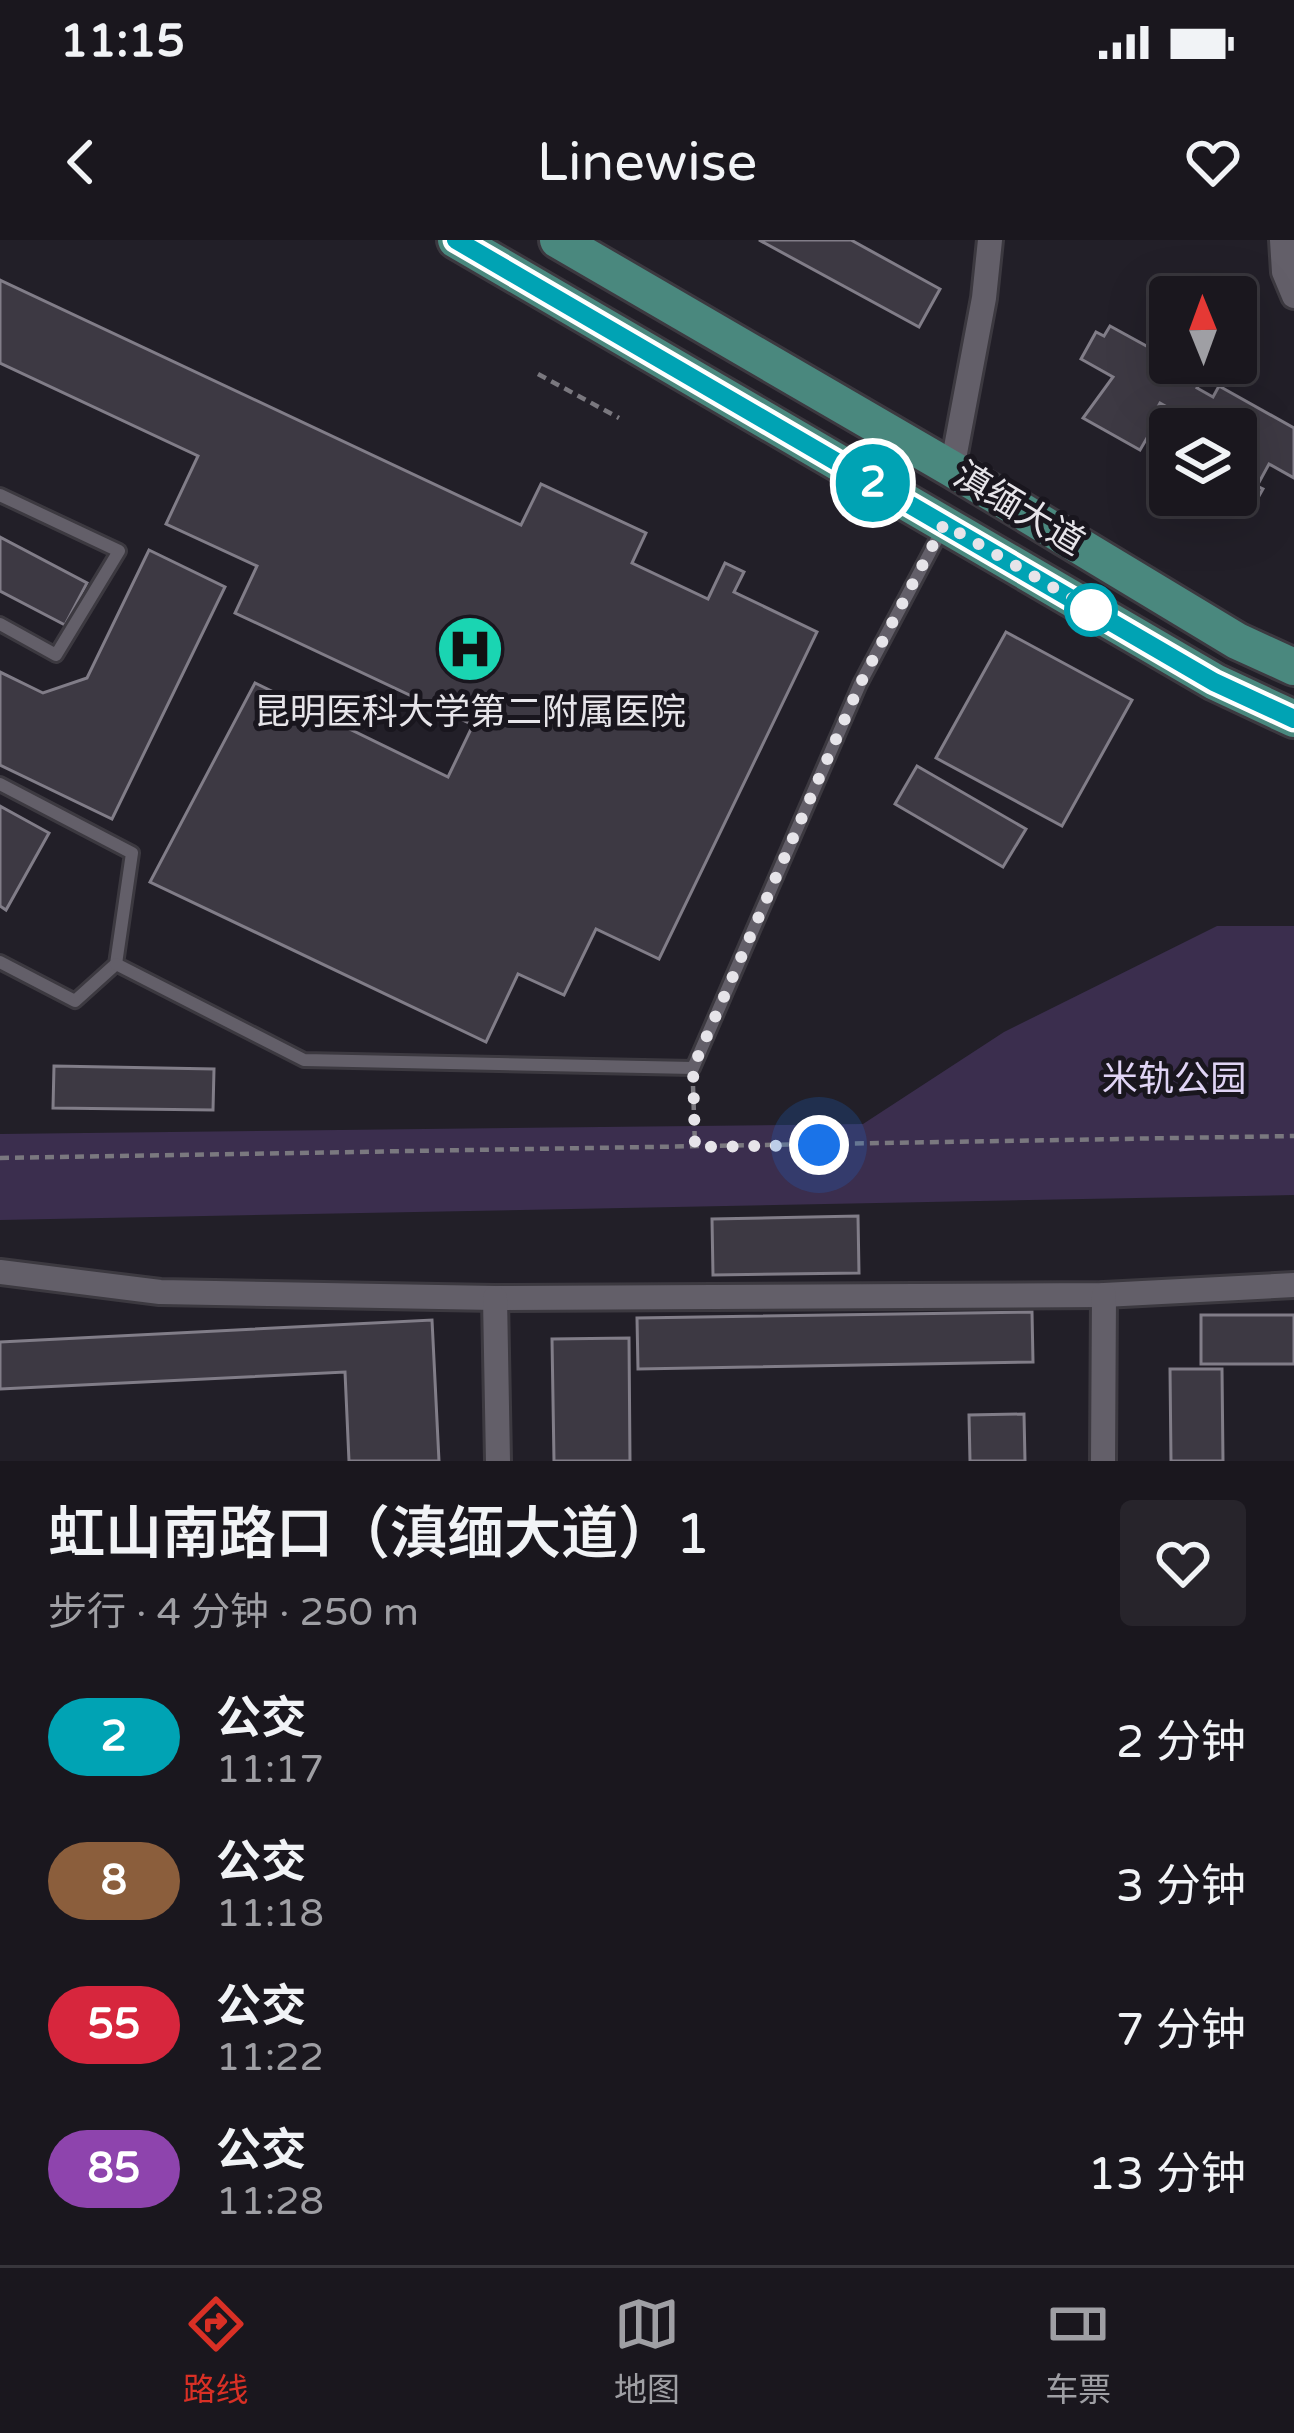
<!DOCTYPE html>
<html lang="zh">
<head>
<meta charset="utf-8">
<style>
	:root { --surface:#1a171e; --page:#27242b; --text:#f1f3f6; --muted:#9f9fa4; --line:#38363c; --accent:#d93025 }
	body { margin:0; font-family:"Varela Round","Noto Sans SC",sans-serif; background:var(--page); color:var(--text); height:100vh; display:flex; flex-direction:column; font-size:45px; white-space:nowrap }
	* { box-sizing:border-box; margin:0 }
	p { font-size:39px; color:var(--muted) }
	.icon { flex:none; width:66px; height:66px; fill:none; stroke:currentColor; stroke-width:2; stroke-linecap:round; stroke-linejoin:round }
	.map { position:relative; height:1221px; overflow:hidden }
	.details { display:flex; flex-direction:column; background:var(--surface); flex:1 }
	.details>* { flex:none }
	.badge { padding:0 24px; border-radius:39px; font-size:42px; line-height:78px }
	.needle { width:78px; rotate:359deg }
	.fabs { position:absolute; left:1149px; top:36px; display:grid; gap:24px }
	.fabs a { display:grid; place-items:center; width:108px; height:108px; border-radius:12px; background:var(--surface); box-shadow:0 12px 48px #0002,0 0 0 3px var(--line); font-size:60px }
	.you { position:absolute; width:60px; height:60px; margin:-30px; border:9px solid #fff; border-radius:50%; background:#1a73e8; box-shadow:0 0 0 18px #1a73e833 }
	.map>.badge { position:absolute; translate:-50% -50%; box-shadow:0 0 0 6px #fff }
	.round { display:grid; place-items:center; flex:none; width:126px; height:126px; border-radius:12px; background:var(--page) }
	.overview { display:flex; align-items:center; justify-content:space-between; height:204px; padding:0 48px }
	h1 { font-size:57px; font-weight:600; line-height:90px }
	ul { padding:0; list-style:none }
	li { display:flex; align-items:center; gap:36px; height:144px; padding:0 48px }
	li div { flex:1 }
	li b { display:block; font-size:45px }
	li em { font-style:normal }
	li .badge { min-width:132px; font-weight:700; text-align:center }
	.status { display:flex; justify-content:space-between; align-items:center; height:84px; padding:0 60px; background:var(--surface); direction:ltr }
	.status svg { height:33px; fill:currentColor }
	header { display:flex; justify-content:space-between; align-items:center; height:156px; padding:0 48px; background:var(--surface); font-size:54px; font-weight:600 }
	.dock { display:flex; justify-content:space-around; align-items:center; height:168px; border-top:3px solid var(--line); background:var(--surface); font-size:33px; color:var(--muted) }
	.dock a { display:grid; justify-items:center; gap:6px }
	.dock .active { color:var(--accent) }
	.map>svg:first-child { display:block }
</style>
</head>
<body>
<div class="status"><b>11:15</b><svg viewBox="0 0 49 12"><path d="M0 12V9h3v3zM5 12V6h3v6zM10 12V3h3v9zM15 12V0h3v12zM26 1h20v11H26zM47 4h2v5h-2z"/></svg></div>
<header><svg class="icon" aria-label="back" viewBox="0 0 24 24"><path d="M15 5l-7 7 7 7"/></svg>Linewise<svg class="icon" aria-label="heart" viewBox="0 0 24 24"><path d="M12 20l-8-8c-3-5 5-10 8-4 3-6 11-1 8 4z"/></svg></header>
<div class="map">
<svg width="1294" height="1221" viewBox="0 0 1294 1221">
	<rect width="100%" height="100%" fill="#221f28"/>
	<!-- green -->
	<path fill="#3b2e4e" d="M1217 686H1294V955L0 980V894L863 884 1004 792Z"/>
	<!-- building -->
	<g fill="#3d3943" stroke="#817d88" stroke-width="3">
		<path d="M759 0H851L940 49 919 87Z"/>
		<path d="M0 40 521 285 541 244 646 293 632 323 708 359 725 323 744 332 734 352 817 392 659 719 596 689 564 755 518 734 486 802 150 642 255 443 448 537 473 485 235 373 257 326 166 284 198 216 0 123Z"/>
		<path d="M1110 86 1170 119V123L1203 137 1197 148 1213 157 1219 146 1294 188V238L1269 224 1257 246 1263 249 1250 272 1219 255H1236V189H1206L1160 163 1149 183 1154 186 1140 210 1083 178 1113 137 1081 119 1096 92 1104 96Z"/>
		<path d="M0 297 87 343 65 385 0 351Z"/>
		<path d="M149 310 225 347 112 579 0 525V432L43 453 87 438Z"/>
		<path d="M1006 392 1132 460 1062 586 936 518Z"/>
		<path d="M917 526 1026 589 1003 627 895 564Z"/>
		<path d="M0 566 49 593 6 670 0 666Z"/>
		<path d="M54 826 214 829 213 870 53 868Z"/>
		<path d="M858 976 859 1033 713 1035 712 979Z"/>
		<path d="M1032 1072 1033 1122 638 1129 637 1078Z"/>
		<rect x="1201" y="1075" width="93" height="49"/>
		<path d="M432 1080 439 1221H349L345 1132 0 1149V1102Z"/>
		<path d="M629 1098 630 1221H554L552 1099Z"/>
		<path d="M1170 1129H1222L1223 1221H1171Z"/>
		<path d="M1024 1174 1025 1221H970L969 1175Z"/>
	</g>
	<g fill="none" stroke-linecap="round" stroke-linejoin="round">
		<defs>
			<g id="service">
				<path d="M0 255 119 311 56 415 0 384"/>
				<path d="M0 544 132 613 116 724 75 761 0 722"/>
				<path d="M116 724 304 820 693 828 860 444 944 286"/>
			</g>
			<g id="minor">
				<path d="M1282 0 1284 32 1294 56"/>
				<path d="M952 229 984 58 990 0"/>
				<path d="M0 1032 160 1052 495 1058 1104 1055 1294 1045"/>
				<path d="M495 1058 498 1221"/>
				<path d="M1103 1221 1104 1055"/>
			</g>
			<g id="primary">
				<path d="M456 0 1215 442 1294 479"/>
				<path d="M558 0 952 229 1237 401 1294 427"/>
			</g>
		</defs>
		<!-- service casing -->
		<use href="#service" stroke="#3c3940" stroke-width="18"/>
		<!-- minor casing -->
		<use href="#minor" stroke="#3c3940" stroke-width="30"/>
		<!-- primary casing -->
		<use href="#primary" stroke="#3c3940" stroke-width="42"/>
		<!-- path -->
		<g stroke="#7a787f" stroke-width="4.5" stroke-dasharray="9 6" stroke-linecap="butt">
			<path d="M538 134 619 178"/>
			<path d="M693 846 695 906"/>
			<path d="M0 918 1294 896"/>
		</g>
		<!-- service -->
		<use href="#service" stroke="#635f69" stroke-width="12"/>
		<!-- minor -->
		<use href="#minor" stroke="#635f69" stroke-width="24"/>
		<!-- primary -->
		<use href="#primary" stroke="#4a887e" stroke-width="36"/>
	</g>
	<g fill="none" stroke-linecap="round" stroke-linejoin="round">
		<defs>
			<path id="line" d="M456 0 1214 442 1294 479"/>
		</defs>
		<!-- line casing -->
		<use href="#line" stroke="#fff" stroke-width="27"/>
		<!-- line -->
		<use href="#line" stroke="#00a3b4" stroke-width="18"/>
		<!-- walk -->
		<path stroke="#e6e4e9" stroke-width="12" stroke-dasharray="0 21.6" d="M819 905 695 907 693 828 860 444 944 284 1099 374 1091 370"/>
	</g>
	<!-- icons -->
	<defs>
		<symbol id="hospital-disc" viewBox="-11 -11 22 22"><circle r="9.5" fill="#1ad5b2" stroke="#19161e"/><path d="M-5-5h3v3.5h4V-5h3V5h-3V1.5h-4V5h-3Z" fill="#111"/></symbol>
	</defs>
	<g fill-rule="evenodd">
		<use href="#hospital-disc" x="432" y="371" width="76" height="76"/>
	</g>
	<!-- markers -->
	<circle fill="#fff" stroke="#00a3b4" stroke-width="6" cx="1091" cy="370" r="24"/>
	<g text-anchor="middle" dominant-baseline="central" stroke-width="10" stroke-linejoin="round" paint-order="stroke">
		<!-- street labels -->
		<g font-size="36" fill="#e6e4e9" stroke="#19161e">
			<text transform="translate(1019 269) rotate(31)">滇缅大道</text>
		</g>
		<!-- poi labels -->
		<g font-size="36" fill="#e6e4e9" stroke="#19161e">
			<text x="470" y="472">昆明医科大学第二附属医院</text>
		</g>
		<!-- park labels -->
		<g font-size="36" fill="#e0d4f5" stroke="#19161e">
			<text x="1174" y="839">米轨公园</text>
		</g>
	</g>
</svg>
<div class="fabs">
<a><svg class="needle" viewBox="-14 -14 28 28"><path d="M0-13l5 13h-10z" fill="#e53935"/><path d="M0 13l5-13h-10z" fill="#9f9fa4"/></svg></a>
<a><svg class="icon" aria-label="layers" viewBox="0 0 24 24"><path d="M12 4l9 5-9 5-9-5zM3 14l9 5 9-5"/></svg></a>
</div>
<div class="you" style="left:819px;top:905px"></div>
<b class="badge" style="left:873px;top:243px;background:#00a3b4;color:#fff">2</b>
</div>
<section class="details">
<div class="overview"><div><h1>虹山南路口（滇缅大道）1</h1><p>步行 · 4 分钟 · 250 m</p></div><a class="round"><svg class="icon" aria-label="heart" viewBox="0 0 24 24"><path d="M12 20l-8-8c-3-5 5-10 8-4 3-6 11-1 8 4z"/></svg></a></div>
<ul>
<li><span class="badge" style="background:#00a3b4;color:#fff">2</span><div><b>公交</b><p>11:17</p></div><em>2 分钟</em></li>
<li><span class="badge" style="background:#8b5e3c;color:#fff">8</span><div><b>公交</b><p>11:18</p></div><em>3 分钟</em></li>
<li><span class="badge" style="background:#d7263d;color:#fff">55</span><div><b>公交</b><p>11:22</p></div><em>7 分钟</em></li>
<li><span class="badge" style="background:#8e44ad;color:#fff">85</span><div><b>公交</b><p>11:28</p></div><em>13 分钟</em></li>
</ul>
</section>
<nav class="dock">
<a class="active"><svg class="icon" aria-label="directions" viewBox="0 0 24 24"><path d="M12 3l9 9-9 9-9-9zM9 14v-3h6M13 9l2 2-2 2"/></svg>路线</a>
<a><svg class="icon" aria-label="map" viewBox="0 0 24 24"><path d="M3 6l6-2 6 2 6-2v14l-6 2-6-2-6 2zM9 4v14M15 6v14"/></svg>地图</a>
<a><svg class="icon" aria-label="tickets" viewBox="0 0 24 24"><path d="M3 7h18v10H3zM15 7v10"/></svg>车票</a>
</nav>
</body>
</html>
